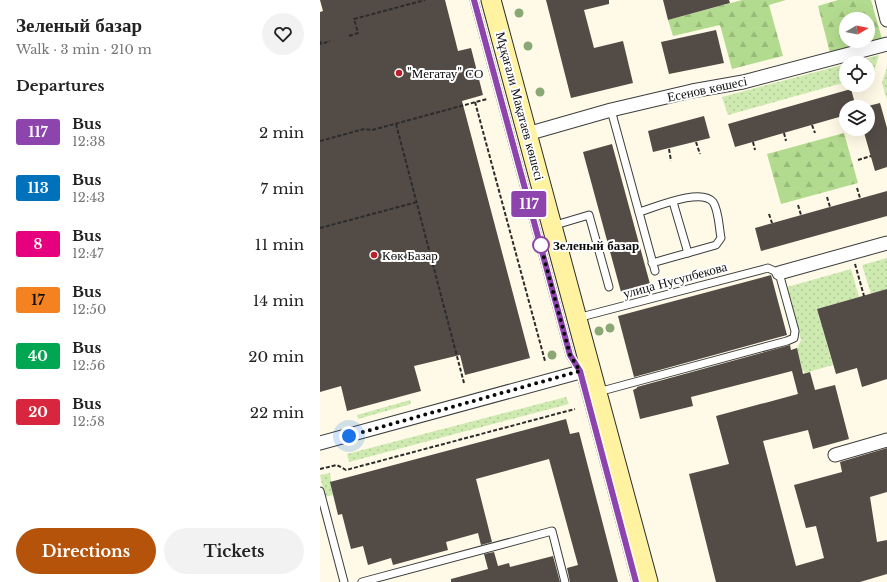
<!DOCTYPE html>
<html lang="en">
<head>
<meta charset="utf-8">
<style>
	:root { --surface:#fff; --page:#f2f2f2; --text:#222; --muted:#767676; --accent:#b45309 }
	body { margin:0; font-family:"Libre Baskerville",serif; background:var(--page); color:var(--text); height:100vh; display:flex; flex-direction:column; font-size:15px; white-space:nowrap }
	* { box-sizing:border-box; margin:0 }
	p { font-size:13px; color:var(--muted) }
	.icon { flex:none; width:22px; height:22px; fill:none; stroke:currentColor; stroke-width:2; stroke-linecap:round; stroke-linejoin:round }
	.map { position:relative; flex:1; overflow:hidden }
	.sheet { display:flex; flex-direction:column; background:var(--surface); width:320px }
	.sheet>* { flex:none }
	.badge { padding:0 8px; border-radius:3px; font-size:14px; line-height:26px }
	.needle { width:26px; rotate:80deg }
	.controls { position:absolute; left:519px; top:12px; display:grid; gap:8px }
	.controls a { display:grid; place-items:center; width:36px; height:36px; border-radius:50%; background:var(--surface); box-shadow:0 4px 16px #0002; font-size:20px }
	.you { position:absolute; width:20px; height:20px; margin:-10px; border:3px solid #fff; border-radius:50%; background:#1a73e8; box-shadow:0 0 0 6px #1a73e833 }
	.map>.badge { position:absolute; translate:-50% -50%; box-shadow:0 0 0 2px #fff }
	h2 { padding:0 16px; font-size:15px; line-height:36px }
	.round { display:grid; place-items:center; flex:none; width:42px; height:42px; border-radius:21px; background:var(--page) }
	.summary { display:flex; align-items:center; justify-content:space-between; height:68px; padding:0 16px }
	h1 { font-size:19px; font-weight:700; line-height:30px }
	.cta { display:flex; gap:8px; margin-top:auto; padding:8px 16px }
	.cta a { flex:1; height:46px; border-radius:24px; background:var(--accent); color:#fff; font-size:16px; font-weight:700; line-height:46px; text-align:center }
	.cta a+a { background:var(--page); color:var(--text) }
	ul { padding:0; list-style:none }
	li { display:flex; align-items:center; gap:12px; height:56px; padding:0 16px }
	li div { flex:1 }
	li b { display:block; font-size:15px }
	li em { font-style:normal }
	li .badge { min-width:44px; font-weight:700; text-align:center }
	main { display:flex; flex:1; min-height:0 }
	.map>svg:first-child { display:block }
</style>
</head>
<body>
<main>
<section class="sheet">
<div class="summary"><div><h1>Зеленый базар</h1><p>Walk · 3 min · 210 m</p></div><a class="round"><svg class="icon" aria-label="heart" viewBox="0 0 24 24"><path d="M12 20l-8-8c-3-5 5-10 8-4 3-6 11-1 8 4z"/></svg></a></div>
<h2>Departures</h2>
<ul>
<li><span class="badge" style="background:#8e44ad;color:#fff">117</span><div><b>Bus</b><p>12:38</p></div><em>2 min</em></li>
<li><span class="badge" style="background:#0072bc;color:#fff">113</span><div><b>Bus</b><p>12:43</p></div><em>7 min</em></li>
<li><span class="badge" style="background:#e6007e;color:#fff">8</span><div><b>Bus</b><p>12:47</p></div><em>11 min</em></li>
<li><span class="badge" style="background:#f58220;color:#111">17</span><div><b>Bus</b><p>12:50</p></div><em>14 min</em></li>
<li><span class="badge" style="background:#00a651;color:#fff">40</span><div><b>Bus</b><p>12:56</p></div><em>20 min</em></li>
<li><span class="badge" style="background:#d7263d;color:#fff">20</span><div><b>Bus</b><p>12:58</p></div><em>22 min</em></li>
</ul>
<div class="cta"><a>Directions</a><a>Tickets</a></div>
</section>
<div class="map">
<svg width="567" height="582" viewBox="0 0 567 582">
	<defs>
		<pattern id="grass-dots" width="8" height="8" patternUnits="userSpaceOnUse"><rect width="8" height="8" fill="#cfeab0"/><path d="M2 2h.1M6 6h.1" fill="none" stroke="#b0c796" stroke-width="1.8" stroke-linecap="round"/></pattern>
		<pattern id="forest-firs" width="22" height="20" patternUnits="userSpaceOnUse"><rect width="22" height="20" fill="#b3db8f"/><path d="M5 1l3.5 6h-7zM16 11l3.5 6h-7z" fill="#99bb7a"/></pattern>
	</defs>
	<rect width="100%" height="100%" fill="#fffae7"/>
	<!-- grass -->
	<g fill="url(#grass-dots)">
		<path d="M559 55 553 75 548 76V63H530Z"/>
		<path d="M526 64V82L408 115 402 97Z"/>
		<path d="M567 67V100L562 83Z"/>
		<path d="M567 258V289L551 294 542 265Z"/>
		<path d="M531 269 539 297 497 309 513 365 485 373 482 369 477 348 481 340 467 287Z"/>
		<path d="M246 397 249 404 29 462 27 454Z"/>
		<path d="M90 400 91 404 38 419 37 415Z"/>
		<path d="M10 473 13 495 5 497 0 475Z"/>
	</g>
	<!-- forest -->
	<g fill="url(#forest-firs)" fill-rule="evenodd">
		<path d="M422 0H466L449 5 463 56 412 69 400 25 353 36 348 20Z"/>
		<path d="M518 0H551L562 39 510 53 498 6ZM526 19H548V41H526Z"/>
		<path d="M524 133 538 183 461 204 447 154Z"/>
	</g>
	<!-- building -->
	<g fill="#534b46">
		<path d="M0 0H125L138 51 151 48 163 95 142 101 210 358 145 375 140 355 94 366 101 391 27 411 21 386 0 392V12L3 11Z"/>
		<path d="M226 0H289V4L264 10 274 48 303 41 313 83 251 98Z"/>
		<path d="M343 0H409L410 3 348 20Z"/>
		<path d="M396 30 404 63 349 74 341 42Z"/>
		<path d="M531 89 536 107H526V115L415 147 408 124Z"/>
		<path d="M560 103 567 128V167L555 171 543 129H548V106Z"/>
		<path d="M384 116 390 138 333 152 328 131Z"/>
		<path d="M292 144 330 284 301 292 263 152Z"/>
		<path d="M567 191V216L441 251 435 228Z"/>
		<path d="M451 275 467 335 314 377 298 316Z"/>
		<path d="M567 289V379L542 387 537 368 516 374 497 309Z"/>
		<path d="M470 345 471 350 477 348 483 374 490 372 495 390 515 385 529 439 493 449 488 430 443 441 476 566 504 558 496 526 486 528 474 485 522 472 520 462 567 448V492L550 497 557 542 567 540V574L540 582H396L369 474 409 464 396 416 478 394 472 371 371 397 373 406 320 419 313 390 317 388V387Z"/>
		<path d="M246 419 250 434 259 432 298 582H250L247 568 258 565 229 459 156 479 172 542 161 545 158 533 126 542 128 550 73 565 71 558 48 565 43 546 31 549 22 514 18 515 10 482Z"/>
		<path d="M174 552 178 566 189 563 190 567 233 556 240 582H131V579L168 569 164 554Z"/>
	</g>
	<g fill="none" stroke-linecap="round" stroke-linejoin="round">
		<defs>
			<g id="service">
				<path d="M154 0 250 355 260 371 316 582"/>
				<path d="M291 110 335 271"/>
				<path d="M353 202 368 253"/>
				<path d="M319 212C334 208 381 187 393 202 399 211 399 228 401 238L396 245 332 263"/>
				<path d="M232 226 269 215 289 287"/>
				<path d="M257 318 448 268 459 273 475 331 474 338 467 341 278 392"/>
				<path d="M0 491 24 582"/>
				<path d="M42 582 232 531 245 582"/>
			</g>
			<g id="minor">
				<path d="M562 0 567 20"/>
				<path d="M207 134 291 110 372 91 423 82 567 44"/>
				<path d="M459 273 567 243"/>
				<path d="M0 443 271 369"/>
				<path d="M515 455 567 440"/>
			</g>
			<path id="secondary" d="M171 0 328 582"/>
		</defs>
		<!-- service casing -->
		<use href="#service" stroke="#3d3d3d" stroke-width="9"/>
		<!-- minor casing -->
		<use href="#minor" stroke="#3d3d3d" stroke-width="15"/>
		<!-- secondary casing -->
		<use href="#secondary" stroke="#2c2c2c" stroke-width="21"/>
		<!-- path -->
		<g stroke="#2c2c2c" stroke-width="2" stroke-dasharray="4 2" stroke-linecap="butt">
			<path d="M29 36 38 33 34 19 105 0"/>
			<path d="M0 41 1 44 10 41"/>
			<path d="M155 102 225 361"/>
			<path d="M525 116 526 118"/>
			<path d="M76 124 144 383"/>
			<path d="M492 125 495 133"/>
			<path d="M464 133 466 141"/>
			<path d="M0 141 44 129 52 130 167 99"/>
			<path d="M376 142 380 154"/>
			<path d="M433 142 435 150"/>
			<path d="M349 149 351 161"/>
			<path d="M538 160 551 156"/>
			<path d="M537 188 540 198"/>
			<path d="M507 197 510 207"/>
			<path d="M478 205 481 215"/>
			<path d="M449 214 452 223"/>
			<path d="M0 228 97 202"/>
			<path d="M535 264 544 296"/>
			<path d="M0 469 17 465 26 470 255 409"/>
		</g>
		<!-- service -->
		<use href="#service" stroke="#fff" stroke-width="7"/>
		<!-- minor -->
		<use href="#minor" stroke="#fff" stroke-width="13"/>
		<!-- secondary -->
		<use href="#secondary" stroke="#fff3a2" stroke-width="19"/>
	</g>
	<!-- trees -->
	<g fill="#8aa776">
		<circle cx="199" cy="13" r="4.5"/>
		<circle cx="208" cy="46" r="4.5"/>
		<circle cx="220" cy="92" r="4.5"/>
		<circle cx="290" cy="328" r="4.5"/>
		<circle cx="279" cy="331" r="4.5"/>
		<circle cx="232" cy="355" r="4.5"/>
	</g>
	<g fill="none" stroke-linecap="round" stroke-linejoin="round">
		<defs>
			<path id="line" d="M154 0 250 355 260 371 316 582"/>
		</defs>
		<!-- line casing -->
		<use href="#line" stroke="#fff" stroke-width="9"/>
		<!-- line -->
		<use href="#line" stroke="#8e44ad" stroke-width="6"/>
		<!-- walk -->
		<path stroke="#0a0a0a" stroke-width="4" stroke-dasharray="0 7.2" d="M29 436 260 371 250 355 220 243 221 245"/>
	</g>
	<!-- markers -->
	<g fill="#be1e29" stroke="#fff" stroke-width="1.5">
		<circle cx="79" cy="73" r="4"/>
		<circle cx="54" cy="255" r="4"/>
	</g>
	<circle fill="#fff" stroke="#8e44ad" stroke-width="2" cx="221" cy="245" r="8"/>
	<g text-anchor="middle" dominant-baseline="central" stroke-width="4" stroke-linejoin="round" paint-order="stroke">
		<!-- poi labels -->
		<g font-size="13" fill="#0a0a0a" stroke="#fff" text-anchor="start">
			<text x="87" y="73">"Мегатау" СО</text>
			<text x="62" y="255">Көк Базар</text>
		</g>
		<!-- street labels -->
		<g font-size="13" fill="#0a0a0a" stroke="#fff">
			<text transform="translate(387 89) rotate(-12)">Есенов көшесі</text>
			<text transform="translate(200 106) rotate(75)">Мұқағали Мақатаев көшесі</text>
			<text transform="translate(355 280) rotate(-15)">улица Нусупбекова</text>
		</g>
		<!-- stop labels -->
		<g font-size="13" font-weight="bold" fill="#0a0a0a" stroke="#fff" text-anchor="start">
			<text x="233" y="245">Зеленый базар</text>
		</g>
	</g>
</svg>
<div class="controls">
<a><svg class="needle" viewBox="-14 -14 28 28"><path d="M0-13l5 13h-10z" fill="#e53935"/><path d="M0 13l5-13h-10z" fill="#767676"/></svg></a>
<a><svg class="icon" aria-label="locate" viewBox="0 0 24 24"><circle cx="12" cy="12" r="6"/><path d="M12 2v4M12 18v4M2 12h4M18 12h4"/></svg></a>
<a><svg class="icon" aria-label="layers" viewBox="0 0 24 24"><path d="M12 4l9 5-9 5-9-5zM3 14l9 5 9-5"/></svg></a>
</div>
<div class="you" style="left:29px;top:436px"></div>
<b class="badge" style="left:209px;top:204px;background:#8e44ad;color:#fff">117</b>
</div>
</main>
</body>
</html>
